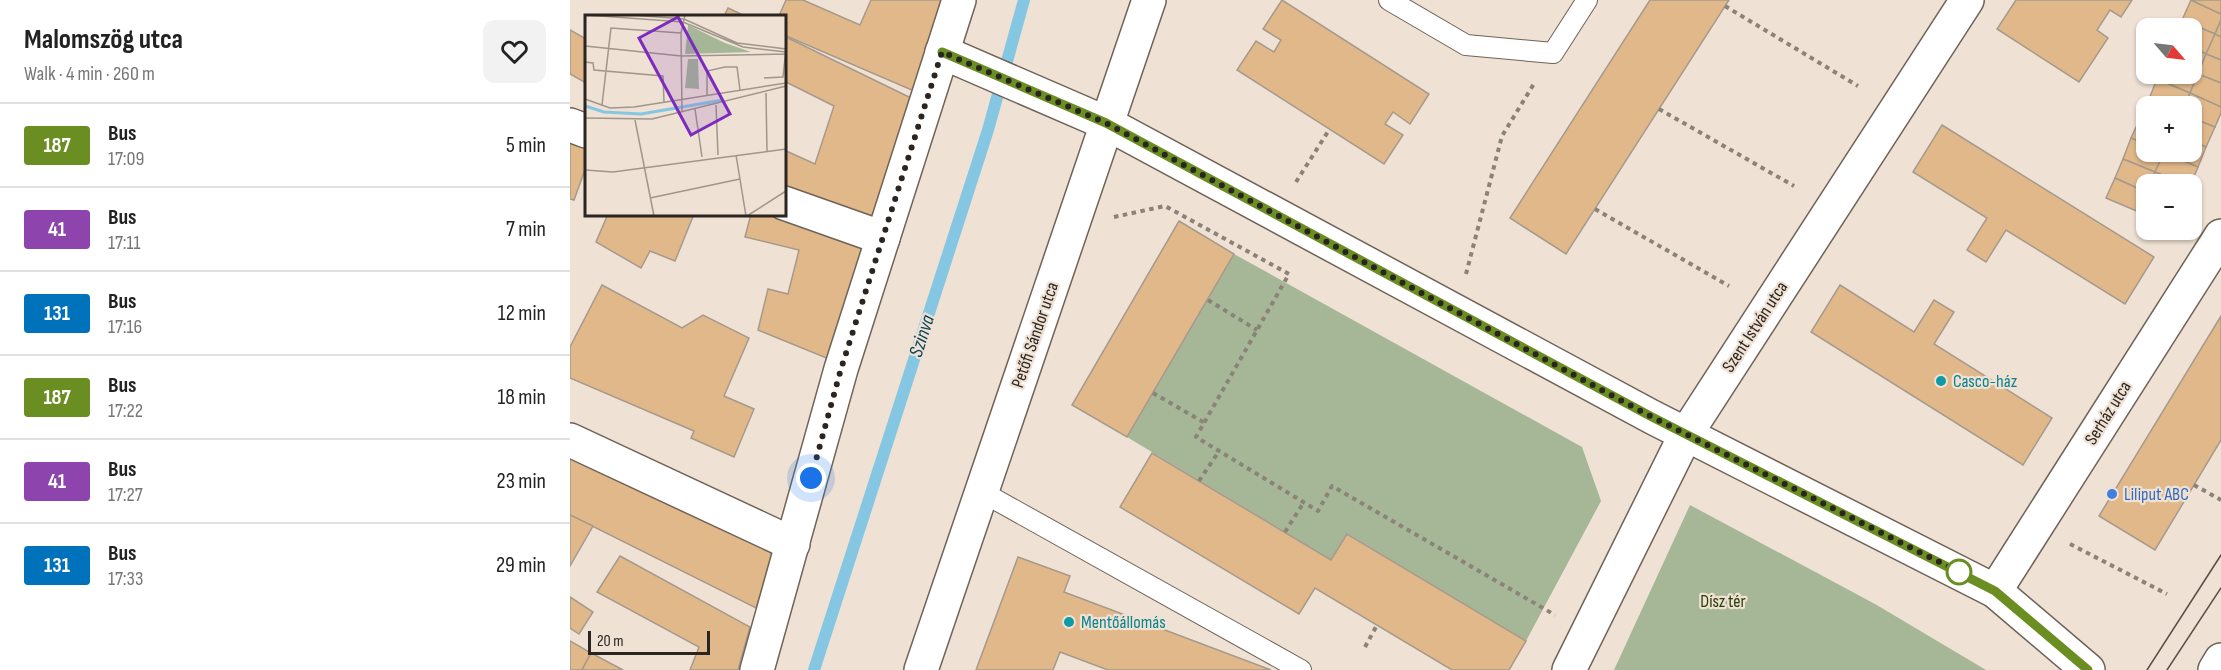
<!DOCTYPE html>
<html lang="en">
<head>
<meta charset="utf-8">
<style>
	:root { --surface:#fff; --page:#f2f2f2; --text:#222; --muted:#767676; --line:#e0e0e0 }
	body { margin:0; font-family:"Sofia Sans Condensed",sans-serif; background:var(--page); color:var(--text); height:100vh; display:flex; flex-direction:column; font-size:22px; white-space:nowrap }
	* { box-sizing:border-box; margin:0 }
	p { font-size:20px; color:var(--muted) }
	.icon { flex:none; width:33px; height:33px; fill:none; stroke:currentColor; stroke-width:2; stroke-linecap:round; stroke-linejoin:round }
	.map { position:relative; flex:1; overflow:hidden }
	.drawer { display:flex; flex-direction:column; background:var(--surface); width:570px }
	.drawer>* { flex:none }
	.badge { padding:0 12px; border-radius:4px; font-size:21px; line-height:39px }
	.needle { width:39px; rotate:118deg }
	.fabs { position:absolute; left:1566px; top:18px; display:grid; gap:12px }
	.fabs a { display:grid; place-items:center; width:66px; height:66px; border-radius:12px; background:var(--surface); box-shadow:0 2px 4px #0004; font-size:30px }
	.scale { position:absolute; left:18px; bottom:15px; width:122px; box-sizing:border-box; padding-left:6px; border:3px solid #2a2520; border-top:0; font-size:16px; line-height:21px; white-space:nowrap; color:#2a2520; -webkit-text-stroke:4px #efe1d3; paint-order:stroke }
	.you { position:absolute; width:30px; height:30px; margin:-15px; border:4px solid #fff; border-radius:50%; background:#1a73e8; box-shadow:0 0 0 9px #1a73e833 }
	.map>.badge { position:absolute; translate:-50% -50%; box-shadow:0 0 0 3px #fff }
	.round { display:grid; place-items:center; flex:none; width:63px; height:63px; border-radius:12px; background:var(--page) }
	.overview { display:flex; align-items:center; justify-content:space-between; height:102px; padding:0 24px }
	h1 { font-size:28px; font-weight:700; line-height:45px }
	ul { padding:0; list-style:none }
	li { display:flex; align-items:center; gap:18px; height:84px; padding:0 24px; border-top:2px solid var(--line) }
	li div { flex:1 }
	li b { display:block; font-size:22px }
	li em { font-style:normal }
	li .badge { min-width:66px; font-weight:700; text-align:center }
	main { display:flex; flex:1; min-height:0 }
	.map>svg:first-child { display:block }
</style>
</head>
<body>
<main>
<section class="drawer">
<div class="overview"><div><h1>Malomszög utca</h1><p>Walk · 4 min · 260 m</p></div><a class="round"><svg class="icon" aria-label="heart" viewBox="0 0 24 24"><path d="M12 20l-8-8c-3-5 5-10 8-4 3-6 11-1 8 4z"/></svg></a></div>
<ul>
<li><span class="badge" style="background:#6b8e23;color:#fff">187</span><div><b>Bus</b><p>17:09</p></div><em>5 min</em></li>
<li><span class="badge" style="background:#8e44ad;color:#fff">41</span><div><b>Bus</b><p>17:11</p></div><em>7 min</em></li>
<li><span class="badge" style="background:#0072bc;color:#fff">131</span><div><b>Bus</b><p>17:16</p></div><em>12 min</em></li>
<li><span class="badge" style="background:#6b8e23;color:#fff">187</span><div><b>Bus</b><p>17:22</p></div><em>18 min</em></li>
<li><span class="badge" style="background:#8e44ad;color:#fff">41</span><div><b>Bus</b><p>17:27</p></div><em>23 min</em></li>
<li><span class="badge" style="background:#0072bc;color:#fff">131</span><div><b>Bus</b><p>17:33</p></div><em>29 min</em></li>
</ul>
</section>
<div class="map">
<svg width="1651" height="670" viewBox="0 0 1651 670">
	<rect width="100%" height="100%" fill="#efe1d3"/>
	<!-- green -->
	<g fill="#a6b797">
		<path d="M664 254 1012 447 1031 501 956 641 778 534 761 560 557 437Z"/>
		<path d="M1120 505 1305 604 1416 670H1044Z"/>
	</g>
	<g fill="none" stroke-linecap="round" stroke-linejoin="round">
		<!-- stream -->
		<path stroke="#85c7e2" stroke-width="12" d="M244 670 418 130 454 0"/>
	</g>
	<!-- building -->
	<g fill="#e1b88a" stroke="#a69a8c" stroke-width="1.5">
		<path d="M216 0H233L290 25 301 0H372L344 91 214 35V16H209Z"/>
		<path d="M712 0 859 94 840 124 823 112 815 124 833 135 814 164 667 70 686 41 704 52 711 40 693 29Z"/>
		<path d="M1080 0H1159L996 254 940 218Z"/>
		<path d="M1446 0H1562L1551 17 1540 10 1527 30 1538 38 1509 82 1427 29Z"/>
		<path d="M1621 0 1651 14V20L1645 34 1612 20Z"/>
		<path d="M1621 0H1651V14Z"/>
		<path d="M158 8 175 16H154Z"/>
		<path d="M1612 20 1645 34 1636 54 1622 47V28H1609Z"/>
		<path d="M1651 20V37L1645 34Z"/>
		<path d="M0 30 16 39V83L0 74Z"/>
		<path d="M1645 34 1651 37V60L1636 54Z"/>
		<path d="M214 36 343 99 301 227 214 192V150L245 164 264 106 214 81Z"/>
		<path d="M1622 47 1636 54 1628 74 1622 71Z"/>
		<path d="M1636 54 1651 60V83L1628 74Z"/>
		<path d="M1622 71 1628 74 1620 93 1587 79 1589 74H1622Z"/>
		<path d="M1628 74 1651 83V107L1620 93Z"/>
		<path d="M1587 79 1620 93 1614 106H1596L1579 99Z"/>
		<path d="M1620 93 1651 107V113L1645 127 1622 118V106H1614Z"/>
		<path d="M1579 99 1596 106H1576V122L1570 119Z"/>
		<path d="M1622 118 1645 127 1636 147 1622 141Z"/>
		<path d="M1570 119 1576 122V145L1561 138Z"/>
		<path d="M1372 125 1584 257 1555 304 1436 230 1416 262 1397 250 1417 218 1343 172Z"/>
		<path d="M1561 138 1576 145V152L1594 153 1585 172 1553 159Z"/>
		<path d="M0 140 16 146V167L4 200 0 199Z"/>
		<path d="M1622 141 1636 147 1628 167 1594 153 1622 152Z"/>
		<path d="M1594 153 1628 167 1621 184H1615L1585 172Z"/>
		<path d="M1553 159 1585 172 1580 184H1576V192L1545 178Z"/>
		<path d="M1585 172 1615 184H1580Z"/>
		<path d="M1545 178 1576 192 1569 212 1536 198Z"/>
		<path d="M1576 194V215L1569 212Z"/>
		<path d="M38 214H124L105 261 80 251 71 268 26 242Z"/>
		<path d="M181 214H206L293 245 259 359 188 330 198 289 218 294 229 250 175 237Z"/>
		<path d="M609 221 664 254 557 437 502 405Z"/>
		<path d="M32 285 112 328 133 315 179 338 154 396 184 409 164 457 121 438 124 431 0 378V347Z"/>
		<path d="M1270 285 1344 332 1364 300 1384 312 1364 344 1482 418 1453 465 1241 332Z"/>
		<path d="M1651 316V440L1585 550 1529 516Z"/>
		<path d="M0 450 205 547 186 608 0 515Z"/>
		<path d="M582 453 761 560 777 534 956 641 939 670H882L745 588 729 614 550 507Z"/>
		<path d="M0 515 23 526 0 566Z"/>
		<path d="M50 556 180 627 168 670H120L129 647 27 592Z"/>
		<path d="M448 557 500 576 494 592 701 670H538L490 652 483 670H406Z"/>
		<path d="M0 597 23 612 9 634 0 628Z"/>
		<path d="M0 641 21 653 12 670H0Z"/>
		<path d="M21 653 53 670H12Z"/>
	</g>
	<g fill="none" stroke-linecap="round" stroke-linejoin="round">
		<defs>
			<g id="lane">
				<path d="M819 0 896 45 983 53 1017 0"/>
				<path d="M412 492 731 670"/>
			</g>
			<g id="street">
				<path d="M372 52 536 123 1082 417 1425 591 1518 670"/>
				<path d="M0 125 16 131"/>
				<path d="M214 203 313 238"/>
				<path d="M0 440 223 544"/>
				<path d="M1425 591 1651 236"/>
			</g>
			<g id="secondary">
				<path d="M187 670 271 369 389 0"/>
				<path d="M351 670 579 0"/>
				<path d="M999 670 1116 434 1397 0"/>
				<path d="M1645 670 1651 660"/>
			</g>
		</defs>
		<!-- lane casing -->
		<use href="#lane" stroke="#6f6357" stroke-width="22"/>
		<!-- street casing -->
		<use href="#street" stroke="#6f6357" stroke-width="36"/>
		<!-- secondary casing -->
		<use href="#secondary" stroke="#6f6357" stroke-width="36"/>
		<!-- path -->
		<g stroke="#8b8278" stroke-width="4" stroke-dasharray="4.5 4.5" stroke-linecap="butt">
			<path d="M1155 6 1288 86"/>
			<path d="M1089 109 1224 186"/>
			<path d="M726 182 759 130"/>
			<path d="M1025 209 1159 286"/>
			<path d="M544 217 595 206 719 274 626 437 748 511 762 486 985 615"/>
			<path d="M896 274 932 136 965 82"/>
			<path d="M638 300 687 330"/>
			<path d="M583 393 635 423"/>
			<path d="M629 481 649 451"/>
			<path d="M1624 485 1651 500"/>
			<path d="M715 532 734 502"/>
			<path d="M1500 544 1597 594"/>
			<path d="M795 647 807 625"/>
		</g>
		<!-- lane -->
		<use href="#lane" stroke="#fff" stroke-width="20"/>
		<!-- street -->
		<use href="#street" stroke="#fff" stroke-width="33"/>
		<!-- secondary -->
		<use href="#secondary" stroke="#fff" stroke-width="33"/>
		<!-- tram -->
		<g stroke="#564f48" stroke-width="1.5">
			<path d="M1577 670 1651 555"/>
			<path d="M1597 670 1651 588"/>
		</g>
	</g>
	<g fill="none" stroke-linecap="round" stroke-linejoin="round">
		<defs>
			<path id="line" d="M372 52 536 123 1082 417 1425 591 1518 670"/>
		</defs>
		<!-- line casing -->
		<use href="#line" stroke="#fff" stroke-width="14"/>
		<!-- line -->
		<use href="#line" stroke="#6b8e23" stroke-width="9"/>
		<!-- walk -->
		<path stroke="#2a2520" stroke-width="6" stroke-dasharray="0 10.8" d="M241 478 271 369 372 52 536 123 1082 417 1389 572"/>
	</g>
	<!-- markers -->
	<g fill="#0f9aa8" stroke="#efe1d3" stroke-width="2">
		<circle cx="1371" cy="381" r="6"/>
		<circle cx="499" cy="622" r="6"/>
	</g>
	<circle fill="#3f7fe0" stroke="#efe1d3" stroke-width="2" cx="1542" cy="494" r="6"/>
	<circle fill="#fff" stroke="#6b8e23" stroke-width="3" cx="1389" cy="572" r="12"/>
	<g text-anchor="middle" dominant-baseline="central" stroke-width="4.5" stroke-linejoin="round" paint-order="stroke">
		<!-- street labels -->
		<g font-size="18" fill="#2a2520" stroke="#efe1d3">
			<text transform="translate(1185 327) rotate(-57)">Szent István utca</text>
			<text transform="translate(465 335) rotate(-71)">Petőfi Sándor utca</text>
			<text transform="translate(1538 413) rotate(-58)">Serház utca</text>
		</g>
		<!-- culture labels -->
		<g font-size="18" fill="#0d838f" stroke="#efe1d3" text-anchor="start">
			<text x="1383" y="381">Casco-ház</text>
			<text x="511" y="622">Mentőállomás</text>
		</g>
		<!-- shop labels -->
		<g font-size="18" fill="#366cbe" stroke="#efe1d3" text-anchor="start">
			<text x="1554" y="494">Liliput ABC</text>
		</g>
		<!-- park labels -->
		<g font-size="18" fill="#263e05" stroke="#efe1d3">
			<text x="1153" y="601">Dísz tér</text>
		</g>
		<!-- water labels -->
		<g font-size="20" font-style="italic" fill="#0b4558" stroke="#efe1d3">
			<text transform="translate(352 336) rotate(-72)">Szinva</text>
		</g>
	</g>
	<!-- overview -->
	<g transform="translate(15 15)">
		<rect width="201" height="201" fill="#efe1d3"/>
		<path d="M103 10 140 28 166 37 100 39ZM103 44H113L114 74 100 73Z" fill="#a6b797"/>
		<path fill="none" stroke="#85c7e2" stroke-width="3" d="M0 91 19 97 56 99 138 85"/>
		<path fill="none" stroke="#a0968b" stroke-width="1.5" d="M2 0 98 7 158 32 201 37M47 0 99 4 152 28 201 34 198 62 179 63M0 31 96 41 201 39M0 47 8 48 9 55 78 61 79 87M181 78 182 137M122 81V56L140 52H152L155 75M0 84 25 93 49 92 201 68M17 90 26 13 96 18M131 90 133 140M110 94 117 142M97 97 96 18 100 0M0 103 67 104 201 71M50 105 69 201M151 140 161 201M0 155 28 157 201 134M65 183 155 164M162 201 201 176"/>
		<path fill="#7b2cbf" fill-opacity="0.15" stroke="#7b2cbf" stroke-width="3" d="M93 2 145 99 106 120 54 23Z"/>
		<rect width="201" height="201" fill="none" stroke="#2a2520" stroke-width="3"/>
	</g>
</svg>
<div class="fabs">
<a><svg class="needle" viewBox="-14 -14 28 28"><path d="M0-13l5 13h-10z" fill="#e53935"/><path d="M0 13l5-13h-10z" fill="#767676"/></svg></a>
<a>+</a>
<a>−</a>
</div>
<div class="scale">20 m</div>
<div class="you" style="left:241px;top:478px"></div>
</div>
</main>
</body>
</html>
